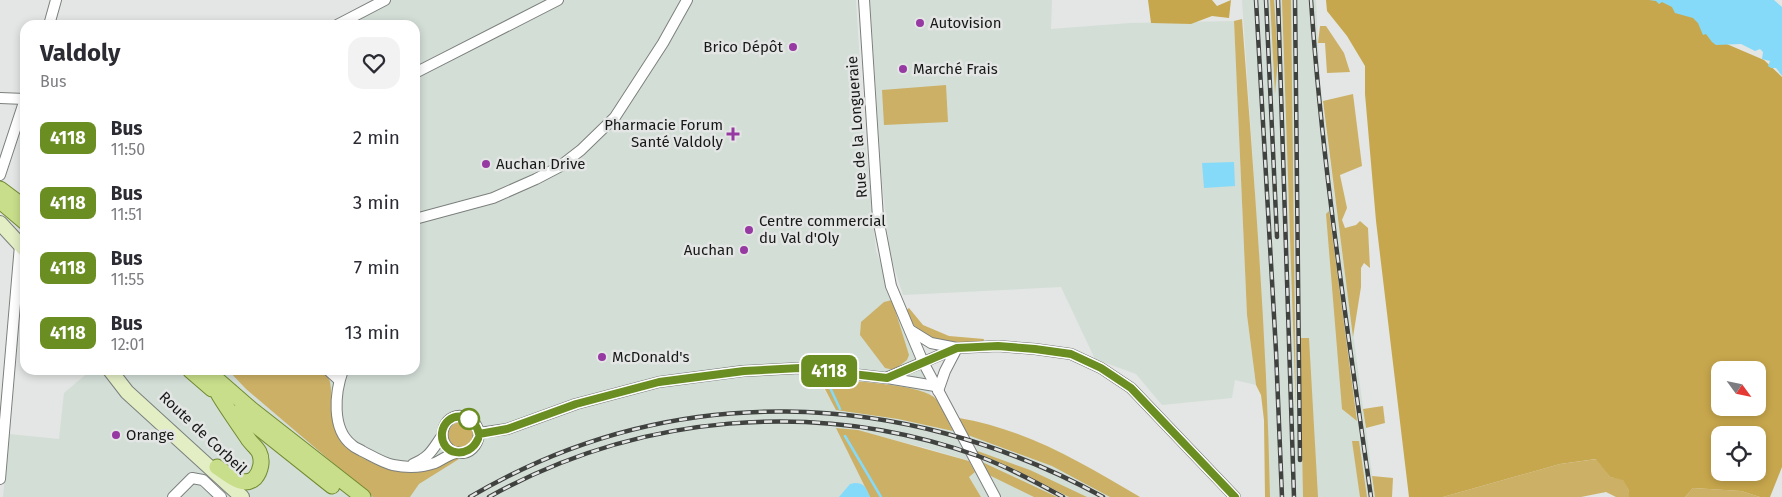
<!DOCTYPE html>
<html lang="fr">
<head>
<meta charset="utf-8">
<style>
	:root { --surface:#fff; --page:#f2f2f3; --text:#2b2b33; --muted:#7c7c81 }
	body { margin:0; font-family:"Fira Sans",sans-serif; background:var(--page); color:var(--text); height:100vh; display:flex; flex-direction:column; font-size:19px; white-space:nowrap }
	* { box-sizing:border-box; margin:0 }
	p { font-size:16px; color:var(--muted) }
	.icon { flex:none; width:28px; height:28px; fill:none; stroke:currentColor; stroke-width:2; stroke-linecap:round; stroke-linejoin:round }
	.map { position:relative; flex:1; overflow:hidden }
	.drawer { position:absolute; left:20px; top:20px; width:400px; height:355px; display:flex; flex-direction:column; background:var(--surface); border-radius:15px; box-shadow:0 2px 8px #0003 }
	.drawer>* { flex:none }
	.badge { padding:0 10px; border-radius:8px; font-size:18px; line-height:32px }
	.needle { width:32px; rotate:123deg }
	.tools { position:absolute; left:1711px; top:361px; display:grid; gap:10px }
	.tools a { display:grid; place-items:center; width:55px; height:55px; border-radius:10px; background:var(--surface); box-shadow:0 2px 8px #0003; font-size:25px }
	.map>.badge { position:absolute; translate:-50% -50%; box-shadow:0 0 0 2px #fff }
	.round { display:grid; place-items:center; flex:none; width:52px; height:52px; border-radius:15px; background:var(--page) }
	.summary { display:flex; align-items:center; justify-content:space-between; height:85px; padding:0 20px }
	h1 { font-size:24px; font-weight:700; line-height:38px }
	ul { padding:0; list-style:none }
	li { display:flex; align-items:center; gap:15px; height:65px; padding:0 20px }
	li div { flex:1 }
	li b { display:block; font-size:19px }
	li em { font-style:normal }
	li .badge { min-width:55px; font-weight:700; text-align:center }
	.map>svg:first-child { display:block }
</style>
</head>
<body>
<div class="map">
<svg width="1782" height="497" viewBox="0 0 1782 497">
	<rect width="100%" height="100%" fill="#e3e6e4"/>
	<!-- built -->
	<g fill="#d3ded7">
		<path d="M388 0H856L864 129 876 251 931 395 817 378 830 399 855 400 938 419 1028 448 1131 497H981L969 477 983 465 926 448 869 434 892 497H3L9 434 59 439 64 393 91 370H415V25H342Z"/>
		<path d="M870 0H1052L1051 29 1130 23 1234 21 1247 315 1256 385 1235 380 1232 398 1162 405 1136 374 1095 359 1061 287 903 295 890 254 882 183Z"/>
		<path d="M1242 0H1316L1320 81 1327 138 1375 497H1267L1255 193Z"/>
	</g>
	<!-- green -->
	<g fill="#ccb066">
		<path d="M1270 0H1274L1278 58 1275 94Z"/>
		<path d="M1282 0H1291L1296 413Z"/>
		<path d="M1242 19C1254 178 1267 338 1270 497H1265L1264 420 1261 395 1256 385 1247 315 1234 21Z"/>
		<path d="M1320 26H1326L1344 53 1350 72 1327 73 1325 43H1318Z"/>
		<path d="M946 85 948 122 884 125 882 90Z"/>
		<path d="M1353 94 1362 166 1340 175 1347 208 1342 220 1345 228 1356 225 1360 221 1368 228 1370 268 1364 263 1361 268V287L1353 337 1323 101Z"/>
		<path d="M1329 211 1357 421 1342 409 1326 214Z"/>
		<path d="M892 300 909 355 907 360 894 370 885 368 860 335 861 322 884 302Z"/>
		<path d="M909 308 923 325 949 336 984 339 983 343C950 341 921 346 905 311Z"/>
		<path d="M1300 338H1309L1318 497H1303Z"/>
		<path d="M228 370H322L328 377 330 382C333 398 329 413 335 428 345 454 388 475 415 472 429 470 442 463 455 458H458L459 459 419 484 410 497H373L246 389Z"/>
		<path d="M819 378C846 381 914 383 934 397 941 403 948 422 953 431L898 419 836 410Z"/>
		<path d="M1383 406 1385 423 1366 428 1363 409Z"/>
		<path d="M959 418C1028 430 1080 462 1140 497H1110L1052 466 965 434Z"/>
		<circle cx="461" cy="435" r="13"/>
		<path d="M836 428 858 430 969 461 975 472 969 477 981 497H870Z"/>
		<path d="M1352 441H1359L1367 497H1360Z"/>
		<path d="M972 449 1030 470 1087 497H1069L1010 467 977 453Z"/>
		<path d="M1597 459 1610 477 1623 479 1629 491V497H1616L1606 492 1581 497H1443L1560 464Z"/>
		<path d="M980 461 1057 497H1034L989 475Z"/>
		<path d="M1372 476 1393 478 1392 497H1375Z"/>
		<path d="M1693 488 1741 491 1760 497H1685Z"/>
	</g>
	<!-- forest -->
	<g fill="#c7a74d" fill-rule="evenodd">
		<path d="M1148 0H1212L1217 6 1231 0 1229 18 1212 16 1191 24 1151 23Z"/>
		<path d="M1326 0H1667L1706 26 1715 39 1764 60 1782 77V467L1770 497H1760L1741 491 1693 488 1685 497H1629V491L1623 480 1610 477 1596 459 1560 464 1443 497H1409L1376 221 1365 94V66L1347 36 1327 11ZM1720 370H1758V408H1720ZM1720 435H1758V472H1720Z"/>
	</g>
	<!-- water -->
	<g fill="#86daf9">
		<path d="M1649 0H1774L1782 7V76L1776 68H1771L1768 66 1770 61 1762 59 1763 52 1760 49 1755 51 1741 44 1716 45 1712 42 1706 34 1703 35 1698 23 1693 18 1675 13 1672 7 1662 2 1659 4 1656 1Z"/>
		<path d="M1234 162 1235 186 1204 188 1202 163Z"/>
		<path d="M855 483C865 483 866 488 870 497H839L850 484Z"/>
	</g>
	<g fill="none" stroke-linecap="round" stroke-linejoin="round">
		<!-- stream -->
		<g stroke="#86daf9" stroke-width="2.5">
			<path d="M826 379 840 409"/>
			<path d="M845 436 881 497"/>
		</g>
		<defs>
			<g id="street">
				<path d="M864 0 878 218 891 286 923 362 995 497"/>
				<path d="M49 25 56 0"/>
				<path d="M337 25 385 0"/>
				<path d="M415 73 558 0"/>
				<path d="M0 98 25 99"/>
				<path d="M0 175 25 99"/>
				<path d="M415 219 493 198 536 179 559 167 581 150 615 117 663 43 687 0"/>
				<path d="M910 330 931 343 957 348 998 346 1035 349 1071 354 1101 368 1131 388 1235 497"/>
				<path d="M328 370 339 380"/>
				<path d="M343 370C335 392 331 429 352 445 355 448 359 449 362 451 372 456 383 463 393 465 407 468 423 467 435 463 442 460 449 454 456 453 458 452 461 453 464 453 473 451 479 442 479 433 478 427 474 421 468 418 446 407 430 442 456 453"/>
				<path d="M888 377 957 348"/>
				<path d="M938 391 945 371 957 348"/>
				<path d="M479 433 507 429 576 404 659 382 743 371 800 368 887 378 935 386"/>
				<path d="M413 464C430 457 432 450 442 436"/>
				<path d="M0 479 20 245"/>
				<path d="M173 497 192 478 203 480 221 497"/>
			</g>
			<g id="secondary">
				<path d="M0 223 25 250"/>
				<path d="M110 370 127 392 242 497"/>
			</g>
			<g id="primary">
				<path d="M0 189 20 204"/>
				<path d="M0 201 25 222"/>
				<path d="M190 370 212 389"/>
				<path d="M206 370 252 410 363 497"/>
				<path d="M239 412 332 486"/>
				<path d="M217 467C228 474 243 489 255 478 261 471 263 460 259 452 257 448 252 444 249 440 239 425 228 410 219 395"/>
			</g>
		</defs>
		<!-- street casing -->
		<use href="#street" stroke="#7c807d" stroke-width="12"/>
		<!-- secondary casing -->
		<use href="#secondary" stroke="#7c807d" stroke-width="16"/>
		<!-- primary casing -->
		<use href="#primary" stroke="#728a30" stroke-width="17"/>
		<!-- street -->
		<use href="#street" stroke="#fff" stroke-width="10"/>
		<!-- secondary -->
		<use href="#secondary" stroke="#e3eec5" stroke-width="14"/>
		<!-- primary -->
		<use href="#primary" stroke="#c8de8b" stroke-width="15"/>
		<defs>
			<g id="rail">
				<path d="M1256 0 1276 351 1282 497"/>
				<path d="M1266 0 1277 237"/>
				<path d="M1278 0 1294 497"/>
				<path d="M1295 0 1300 460"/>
				<path d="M1311 0C1322 166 1348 332 1371 497"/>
				<path d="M470 497C670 379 902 387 1103 497"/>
				<path d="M489 497C638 414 817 398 978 456 1008 467 1036 482 1063 497"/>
			</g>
		</defs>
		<!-- rail casing -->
		<use href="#rail" stroke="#404240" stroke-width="4.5"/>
		<!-- rail -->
		<use href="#rail" stroke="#e3e6e4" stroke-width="2.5" stroke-dasharray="8" stroke-linecap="butt"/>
	</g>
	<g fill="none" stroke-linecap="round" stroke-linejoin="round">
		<defs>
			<path id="line" d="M478 439C469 460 440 455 442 433 445 411 474 411 479 434L507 429 576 404 659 382 744 371 800 368 887 378 957 348 998 346 1035 349 1071 354 1101 368 1131 388 1235 497"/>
		</defs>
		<!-- line casing -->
		<use href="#line" stroke="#fff" stroke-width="11"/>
		<!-- line -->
		<use href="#line" stroke="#6b8e23" stroke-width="8"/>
	</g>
	<!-- markers -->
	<g fill="#9639a2" stroke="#e3e6e4" stroke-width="2">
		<circle cx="920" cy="23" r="5"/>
		<circle cx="793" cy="47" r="5"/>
		<circle cx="903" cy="69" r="5"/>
		<path d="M730.5 126.5h5v5h5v5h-5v5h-5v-5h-5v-5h5z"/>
		<circle cx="486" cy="164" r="5"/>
		<circle cx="749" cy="230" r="5"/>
		<circle cx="744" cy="250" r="5"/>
		<circle cx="602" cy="357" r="5"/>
		<circle cx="116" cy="435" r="5"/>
	</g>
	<circle fill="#fff" stroke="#6b8e23" stroke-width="2.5" cx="469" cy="419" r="10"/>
	<g text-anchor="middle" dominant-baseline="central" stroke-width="5" stroke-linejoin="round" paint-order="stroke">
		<!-- poi labels -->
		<g font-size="15" fill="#171817" stroke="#e3e6e4" text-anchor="start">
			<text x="930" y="23">Autovision</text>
			<text x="783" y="47" text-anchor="end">Brico Dépôt</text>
			<text x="913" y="69">Marché Frais</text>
			<text x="723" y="125" text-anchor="end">Pharmacie Forum<tspan x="723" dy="17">Santé Valdoly</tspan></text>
			<text x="496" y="164">Auchan Drive</text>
			<text x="759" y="221">Centre commercial<tspan x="759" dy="17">du Val d'Oly</tspan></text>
			<text x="734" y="250" text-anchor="end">Auchan</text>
			<text x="612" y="357">McDonald's</text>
			<text x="126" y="435">Orange</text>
		</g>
		<!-- street labels -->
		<g font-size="15" fill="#171817" stroke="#e3e6e4">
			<text transform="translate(857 127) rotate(-94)">Rue de la Longueraie</text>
			<text transform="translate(203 433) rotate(43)">Route de Corbeil</text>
		</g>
	</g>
</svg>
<div class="tools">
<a><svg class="needle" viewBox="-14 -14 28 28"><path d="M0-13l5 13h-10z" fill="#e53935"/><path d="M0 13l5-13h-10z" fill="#7c7c81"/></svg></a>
<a><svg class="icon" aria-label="locate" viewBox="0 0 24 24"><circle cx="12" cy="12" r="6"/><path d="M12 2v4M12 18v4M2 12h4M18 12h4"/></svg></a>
</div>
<b class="badge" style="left:829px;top:371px;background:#6b8e23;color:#fff">4118</b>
<section class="drawer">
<div class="summary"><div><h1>Valdoly</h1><p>Bus</p></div><a class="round"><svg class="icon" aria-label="heart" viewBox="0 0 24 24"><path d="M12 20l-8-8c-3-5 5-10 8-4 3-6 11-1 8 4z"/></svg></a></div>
<ul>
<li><span class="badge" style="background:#6b8e23;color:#fff">4118</span><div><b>Bus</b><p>11:50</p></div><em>2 min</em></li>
<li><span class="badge" style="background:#6b8e23;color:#fff">4118</span><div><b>Bus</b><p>11:51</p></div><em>3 min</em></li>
<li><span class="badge" style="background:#6b8e23;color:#fff">4118</span><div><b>Bus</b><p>11:55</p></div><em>7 min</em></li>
<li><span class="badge" style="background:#6b8e23;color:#fff">4118</span><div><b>Bus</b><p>12:01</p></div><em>13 min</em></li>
</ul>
</section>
</div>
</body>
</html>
